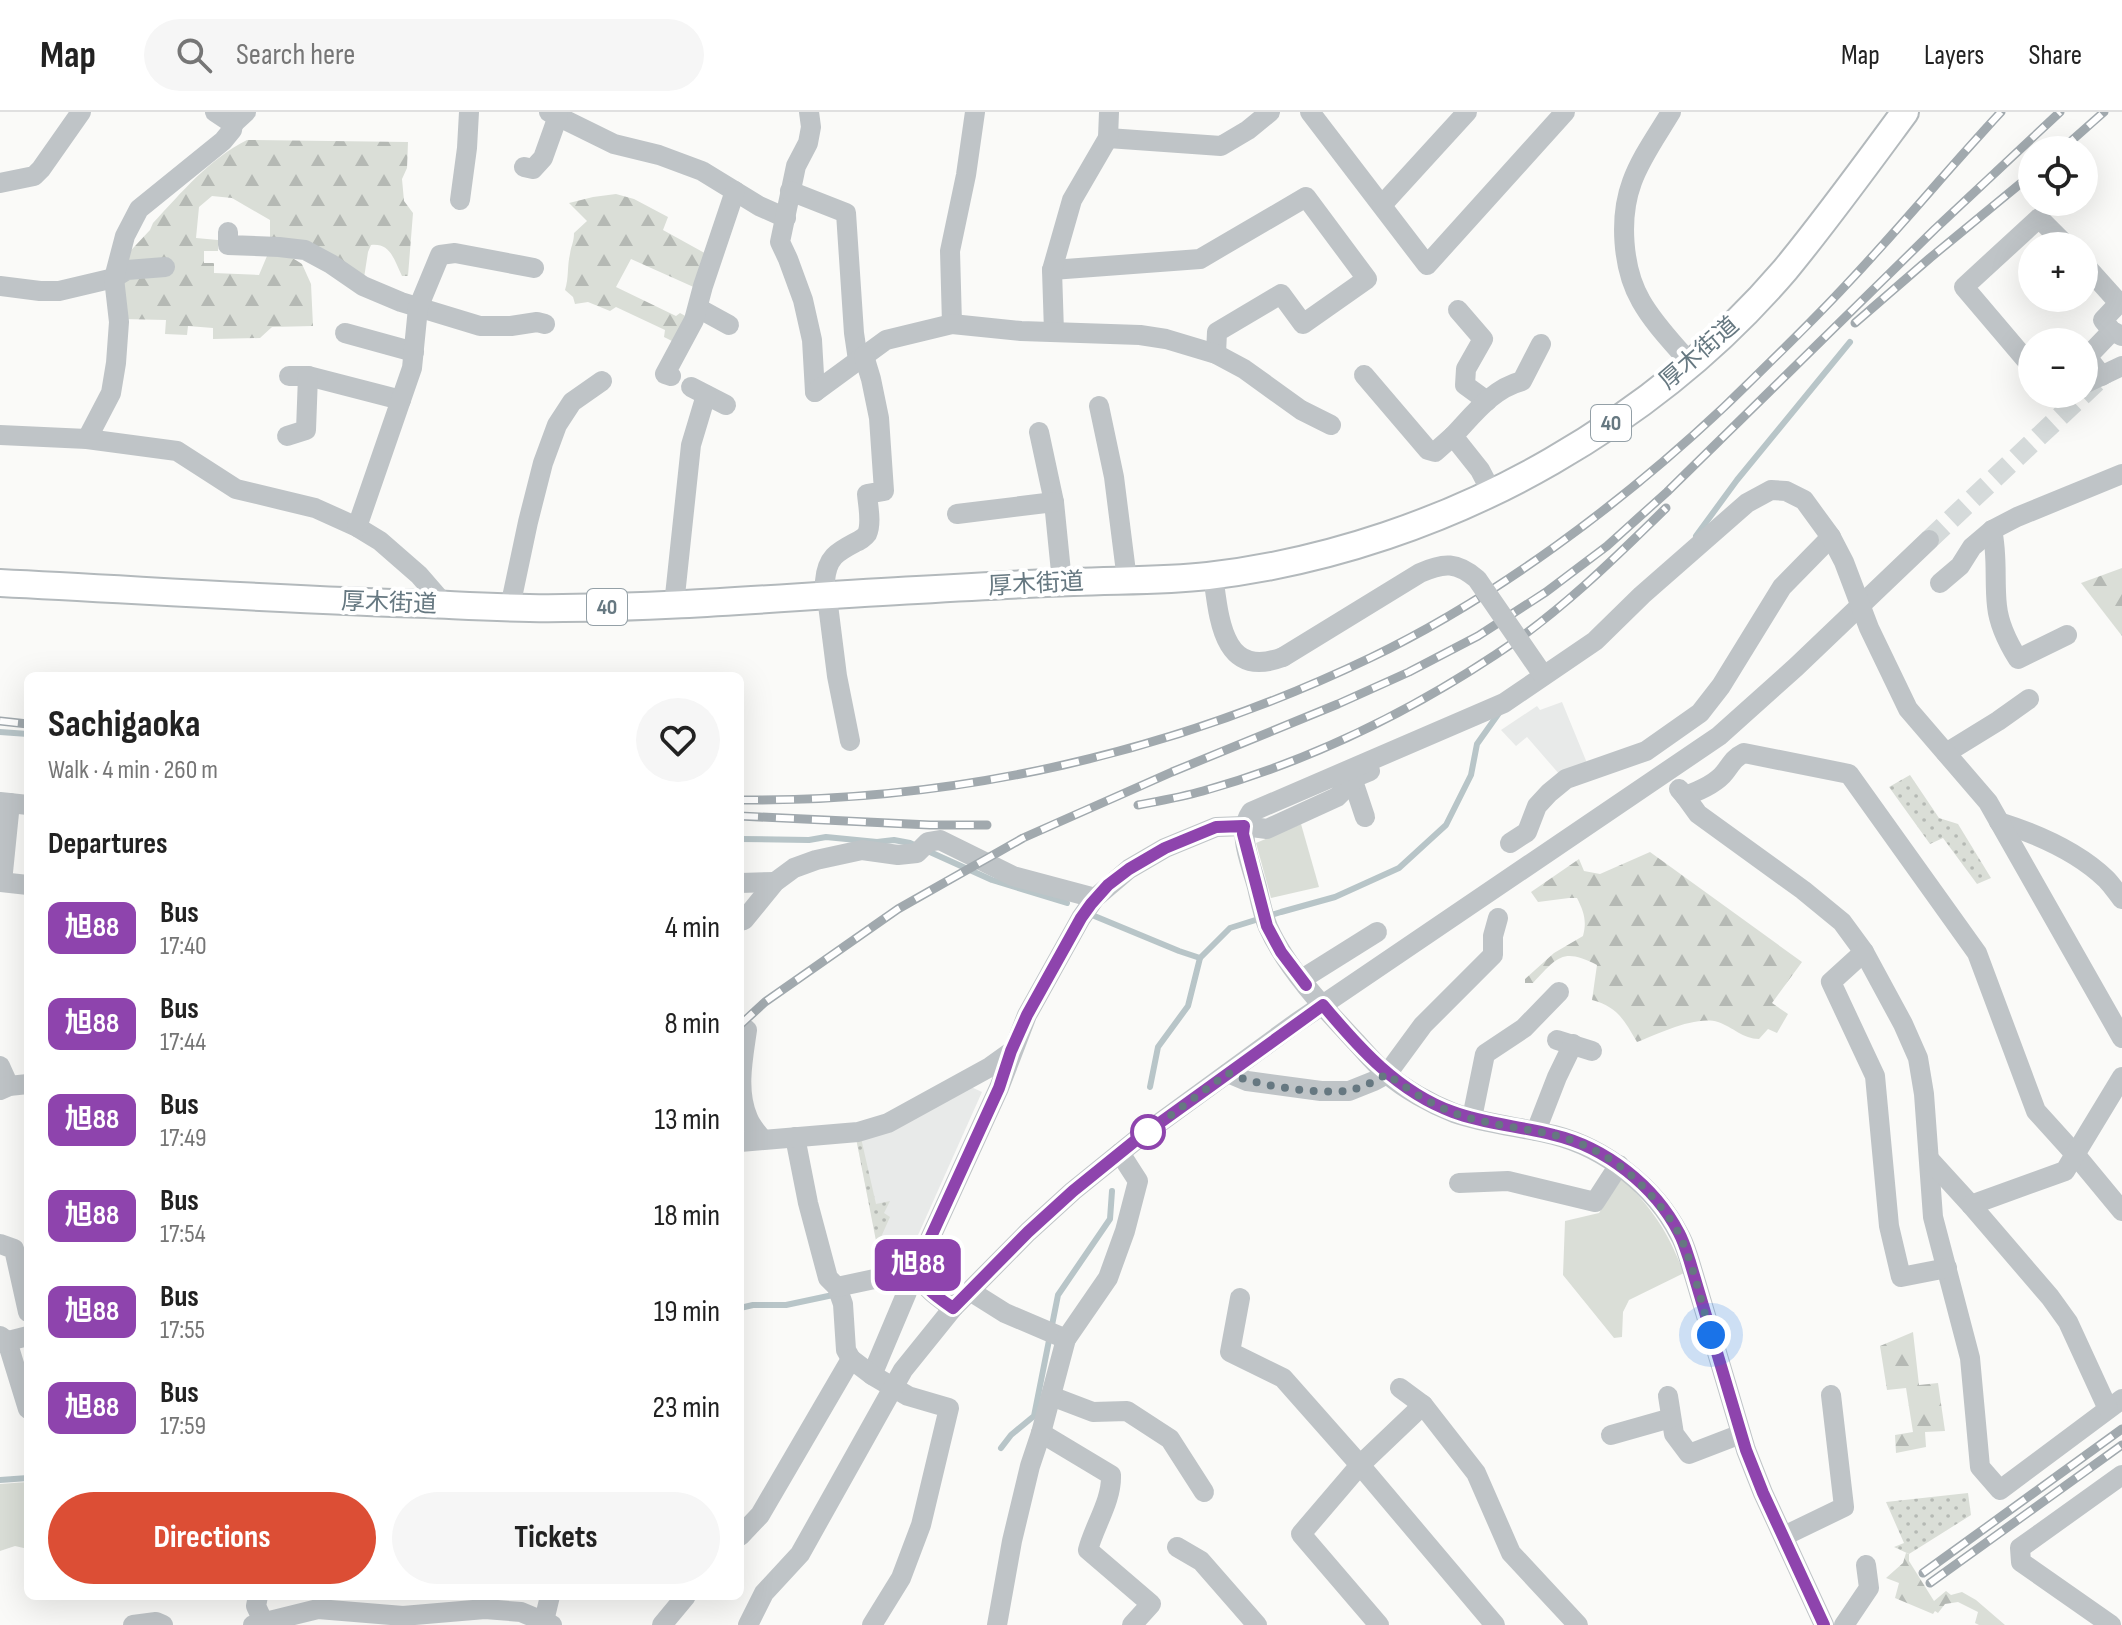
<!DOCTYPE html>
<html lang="en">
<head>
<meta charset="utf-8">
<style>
	:root { --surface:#fff; --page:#f6f6f6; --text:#222; --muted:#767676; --line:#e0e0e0; --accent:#dc4e35 }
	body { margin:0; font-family:"Sofia Sans Condensed","Noto Sans JP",sans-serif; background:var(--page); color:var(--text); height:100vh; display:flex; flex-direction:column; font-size:30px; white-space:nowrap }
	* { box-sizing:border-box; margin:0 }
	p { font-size:26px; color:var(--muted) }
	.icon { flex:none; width:44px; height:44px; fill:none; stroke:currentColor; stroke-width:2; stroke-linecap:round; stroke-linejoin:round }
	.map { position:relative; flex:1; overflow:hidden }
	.sheet { position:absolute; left:24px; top:560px; width:720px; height:928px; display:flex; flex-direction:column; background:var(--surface); border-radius:12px; box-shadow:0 8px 32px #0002 }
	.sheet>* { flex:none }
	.badge { padding:0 16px; border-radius:12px; font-size:28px; line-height:52px }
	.tools { position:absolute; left:2018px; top:24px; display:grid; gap:16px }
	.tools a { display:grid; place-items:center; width:80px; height:80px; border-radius:50%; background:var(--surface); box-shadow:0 8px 32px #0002; font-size:40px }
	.you { position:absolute; width:40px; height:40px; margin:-20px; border:6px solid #fff; border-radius:50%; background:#1a73e8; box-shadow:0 0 0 12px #1a73e833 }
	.map>.badge { position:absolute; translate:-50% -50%; box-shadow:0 0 0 4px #fff }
	h2 { padding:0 24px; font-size:30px; line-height:72px }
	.round { display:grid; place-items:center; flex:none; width:84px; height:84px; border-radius:42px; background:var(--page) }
	.head { display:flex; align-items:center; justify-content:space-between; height:136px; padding:0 24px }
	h1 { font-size:38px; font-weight:700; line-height:60px }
	.action { display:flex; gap:16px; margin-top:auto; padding:16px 24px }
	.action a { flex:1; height:92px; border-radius:48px; background:var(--accent); color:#fff; font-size:32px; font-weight:700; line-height:92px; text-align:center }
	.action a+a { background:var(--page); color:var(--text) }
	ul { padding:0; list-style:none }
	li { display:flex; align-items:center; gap:24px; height:96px; padding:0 24px }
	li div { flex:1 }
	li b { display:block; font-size:30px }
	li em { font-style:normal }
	li .badge { min-width:88px; font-weight:700; text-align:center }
	header { display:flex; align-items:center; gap:48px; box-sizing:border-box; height:112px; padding:0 40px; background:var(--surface); border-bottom:2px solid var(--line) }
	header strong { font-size:38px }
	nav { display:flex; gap:44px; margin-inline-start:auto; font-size:28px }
	.search { width:560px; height:72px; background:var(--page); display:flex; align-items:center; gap:20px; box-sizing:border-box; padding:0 28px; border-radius:44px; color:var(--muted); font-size:30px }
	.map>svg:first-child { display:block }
</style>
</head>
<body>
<header>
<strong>Map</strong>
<div class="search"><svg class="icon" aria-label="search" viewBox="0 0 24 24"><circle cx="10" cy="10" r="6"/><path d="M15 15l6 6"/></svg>Search here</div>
<nav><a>Map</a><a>Layers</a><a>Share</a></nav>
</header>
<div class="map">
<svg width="2122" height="1513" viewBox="0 0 2122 1513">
	<defs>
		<pattern id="grass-dots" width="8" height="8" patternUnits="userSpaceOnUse" patternTransform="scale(2)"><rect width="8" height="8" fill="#daded7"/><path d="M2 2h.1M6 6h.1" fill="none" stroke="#b5b9b4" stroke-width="1.8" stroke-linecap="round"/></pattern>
		<pattern id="forest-firs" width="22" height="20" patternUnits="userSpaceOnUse" patternTransform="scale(2)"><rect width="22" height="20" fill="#daded7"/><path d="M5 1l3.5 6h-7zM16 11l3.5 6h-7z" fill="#b5b9b4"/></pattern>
	</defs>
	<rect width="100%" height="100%" fill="#fafaf8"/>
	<!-- built -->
	<g fill="#e8eae9">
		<path d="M1562 590 1587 651 1560 663 1527 625 1516 634 1501 618 1537 594 1540 598Z"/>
		<path d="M969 974 982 980 906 1150 882 1156 856 1026Z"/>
	</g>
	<!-- grass -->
	<g fill="url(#grass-dots)">
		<path d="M1910 663 1939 706 1958 712 1991 766 1977 772 1943 726 1930 732 1889 675Z"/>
		<path d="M856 1026H861L876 1092 890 1089 884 1101 890 1105 877 1134Z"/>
		<path d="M1968 1381 1971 1403 1909 1442 1894 1435 1904 1431 1886 1390Z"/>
	</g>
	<!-- forest -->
	<g fill="url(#forest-firs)">
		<path d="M247 28 408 30 407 56 402 67 404 89 413 101 408 164H402C394 148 391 131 371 133L368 140 364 166 270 127V108L232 86 212 84 199 95 196 126 218 128V139H204V151H214V161L259 163 267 144 283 140 302 152 311 172 313 214 272 215 260 226 213 227V216L188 214 187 223 165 222 166 208 123 207 120 150 150 118 153 111C182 80 209 47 247 28Z"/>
		<path d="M616 82 634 87 668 105 663 118 710 144 698 177 631 147 616 175 676 204 680 201 689 206 676 231 664 225 665 218 616 195 610 199 588 190 575 192 573 185 565 178C569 166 567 154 570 142 571 134 574 130 574 121L587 109 569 91 593 85Z"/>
		<path d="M2122 456V524L2081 471Z"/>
		<path d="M1650 740 1802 850 1772 891 1788 902 1777 921 1768 917 1759 927C1743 927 1733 915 1718 910 1696 903 1658 922 1637 930 1624 908 1618 895 1592 888L1597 853C1562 835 1557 846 1533 871H1525V867L1554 841 1583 824C1587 809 1584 800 1577 786H1569L1538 790 1531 780 1579 747 1584 759 1600 762Z"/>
		<path d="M1913 1220 1919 1273 1938 1271 1945 1319 1925 1320 1926 1335 1896 1341 1895 1323 1913 1320 1906 1276 1887 1278 1880 1234Z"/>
		<path d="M1906 1441 1909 1442V1449L1934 1489 1946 1479 1951 1483 1962 1480 1976 1488 2005 1513H1979L1975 1511 1978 1500 1958 1490 1945 1492 1938 1501 1935 1499 1933 1502 1895 1486 1899 1471 1886 1466 1903 1451Z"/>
	</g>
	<!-- green -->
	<g fill="#daded7">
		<path d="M1301 712 1319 775 1271 786 1256 731Z"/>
		<path d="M1622 1066C1654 1099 1667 1118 1684 1161L1629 1188 1623 1200 1622 1225 1614 1226 1563 1163 1565 1109 1599 1101Z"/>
		<path d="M28 1370V1437L15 1434 0 1439V1372Z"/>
	</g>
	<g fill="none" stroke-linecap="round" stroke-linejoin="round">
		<!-- stream -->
		<g stroke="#b8c5c8" stroke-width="6">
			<path d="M1696 424 1737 368 1850 230"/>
			<path d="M0 620 28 622"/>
			<path d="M740 727 809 728 826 725 877 730 894 728 910 731 992 768 1067 791"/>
			<path d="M1092 803 1179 839 1200 846"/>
			<path d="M1150 975 1158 935 1188 894 1200 846 1230 816 1281 800 1335 785 1399 756 1446 713 1471 663 1477 632 1499 601"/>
			<path d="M740 1196 753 1193H786L833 1183"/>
			<path d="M1001 1336 1011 1323 1034 1304 1058 1183 1110 1107 1112 1079"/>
			<path d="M0 1368 28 1366"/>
		</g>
		<!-- minor-tunnel -->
		<path stroke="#d5dada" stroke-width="20" stroke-dasharray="20 10" stroke-linecap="butt" d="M1929 428 2104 263"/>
		<defs>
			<path id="major" d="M0 471C142 478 285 488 427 492 472 494 517 497 563 496 681 495 799 484 917 478 969 475 1021 472 1073 470 1118 468 1163 469 1208 464 1328 450 1448 409 1552 349 1639 299 1720 234 1785 158 1827 107 1866 53 1905 0"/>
		</defs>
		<!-- major casing -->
		<use href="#major" stroke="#b3b9bc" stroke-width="30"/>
		<!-- minor -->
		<g stroke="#bfc4c7" stroke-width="20">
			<path d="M215 0 233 12 246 0"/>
			<path d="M549 0 614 32 659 43 702 59 759 94 786 106"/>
			<path d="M809 0 811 15 808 31 796 54 780 130 788 147 803 188 812 228 815 280"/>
			<path d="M1310 0 1427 153 1565 0"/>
			<path d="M1671 0C1658 22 1641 45 1632 70 1619 105 1622 156 1641 189 1654 212 1673 231 1690 251"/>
			<path d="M1108 26 1221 34 1248 18 1270 0"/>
			<path d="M524 55 533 57 543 46 558 4"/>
			<path d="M0 71 34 64 41 57 81 0"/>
			<path d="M790 79 846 101 854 221 858 248"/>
			<path d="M460 88 467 36 469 0"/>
			<path d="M1382 93 1467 0"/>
			<path d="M228 120V133L279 135 305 138 331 152 363 174 401 190 480 214H511L537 210 545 212"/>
			<path d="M2084 152 2119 191 2103 208 2112 219 2122 224"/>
			<path d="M1052 158 1200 147 1306 85 1367 167 1303 212 1281 182 1217 220 1216 242"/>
			<path d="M0 174 40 179H59L114 166 127 158 165 155"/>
			<path d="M698 196 729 213"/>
			<path d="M1458 198 1483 227 1466 257 1465 273 1487 289"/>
			<path d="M952 212 950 139 966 63 975 0"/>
			<path d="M1054 220 1052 158 1072 88 1108 26 1109 0"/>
			<path d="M345 221 414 240"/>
			<path d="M2032 255 1964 175 2039 106 2067 134"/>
			<path d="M1364 263 1428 338 1435 340 1453 324"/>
			<path d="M289 264H308L401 288"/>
			<path d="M671 264 665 262 694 208 703 174 735 79"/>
			<path d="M2102 264 2091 250 2090 242 2112 219"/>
			<path d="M2084 272 2122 254"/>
			<path d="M691 275 726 293"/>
			<path d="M815 280 886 228 952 212 1021 219 1140 223 1166 227 1216 242 1244 257 1301 298 1331 313"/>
			<path d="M1099 294 1114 365 1127 468"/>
			<path d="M1039 320 1054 390 1062 470"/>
			<path d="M0 323 87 327 177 339 236 377 315 396 357 415 380 429 419 463 445 493"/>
			<path d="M287 324 306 318 308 264"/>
			<path d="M87 327 111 281 116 251 119 210 114 166 125 124 139 97 223 29 232 18 233 12"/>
			<path d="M1492 381 1480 358 1453 324C1474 302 1492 277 1522 269L1541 232"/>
			<path d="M957 402 1054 390"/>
			<path d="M357 415 412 256 418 196 440 143 455 141 534 156"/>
			<path d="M1992 418C1998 444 1994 469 1997 494 1999 514 2008 531 2018 547L2067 523"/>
			<path d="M1213 463C1219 506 1222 568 1283 545"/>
			<path d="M1940 471 1960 454 1972 435 1992 418 2017 405 2122 362"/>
			<path d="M674 493 691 333 706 283"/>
			<path d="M510 495 528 410 543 351 557 313 572 290 602 269"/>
			<path d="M850 629 837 564 825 469C827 445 837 440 856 430 859 429 865 425 867 422 872 411 868 394 867 382L884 379 879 306 871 267 864 244"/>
			<path d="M1946 641 1998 609 2029 587"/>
			<path d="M1353 669 1365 705"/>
			<path d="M1679 677 1685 684C1699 679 1716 672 1725 660 1732 651 1734 646 1744 641L1849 662 1977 841 2036 999 2074 1041 2122 1099"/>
			<path d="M1685 684 1698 702 1803 778 1842 810 1864 840 1903 912 1918 946 1924 982 1933 1105 1970 1246 1980 1355 2000 1378 2122 1287"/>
			<path d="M0 690 28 693"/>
			<path d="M1999 710C2037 722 2077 739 2106 767 2112 773 2117 781 2122 787"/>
			<path d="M1510 731 1527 720 1537 694 1549 681 1566 667 1646 639 1700 601 1721 574 1782 475 1831 425"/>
			<path d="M0 770 28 773"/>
			<path d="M2 770 10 691"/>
			<path d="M740 771 775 770"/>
			<path d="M740 809 744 808 775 770 794 756 816 748 862 738 898 743 917 741 928 730 940 728 1013 764 1095 786"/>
			<path d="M1864 840 1831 870 1875 964 1889 1114 1901 1165 1947 1156"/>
			<path d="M1302 867 1377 820"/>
			<path d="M747 918C743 946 736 979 748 1006 751 1014 757 1020 762 1027"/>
			<path d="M1557 928 1592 939"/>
			<path d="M0 954 9 974"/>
			<path d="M1228 961 1247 969 1321 979H1349L1374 969 1387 962 1423 913 1493 843V824L1498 806"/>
			<path d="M0 978 9 974 28 972"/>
			<path d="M1472 1006 1485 942 1524 916 1559 880"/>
			<path d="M1536 1019 1557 965 1573 932"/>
			<path d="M795 1025 808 1091 828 1166 837 1175 843 1192 846 1238 851 1247"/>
			<path d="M740 1030 858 1020 888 1011 990 955 1011 940"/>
			<path d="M1929 1047 1971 1093 2050 1185 2068 1210 2108 1297"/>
			<path d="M1459 1071 1508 1069 1595 1090 1619 1053"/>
			<path d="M1971 1093 2065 1059 2122 965"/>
			<path d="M0 1132 14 1137 28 1200"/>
			<path d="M837 1175 898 1162 918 1164"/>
			<path d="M970 1179 1005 1201 1066 1227"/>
			<path d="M1240 1186 1230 1240 1283 1266 1360 1353 1495 1513"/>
			<path d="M953 1196C937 1185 919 1174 918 1153L999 976 1027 903 1081 806 1095 786 1129 757 1165 736 1216 715 1244 714 1267 717 1337 685 1358 664 1370 659"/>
			<path d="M0 1224 7 1229 28 1297"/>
			<path d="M0 1231 28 1224"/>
			<path d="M872 1263 907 1180"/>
			<path d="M1400 1276 1423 1293 1476 1361 1511 1441 1578 1513"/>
			<path d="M1051 1284 1093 1300 1127 1299 1170 1327 1204 1380"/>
			<path d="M1668 1284 1674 1322 1689 1342 1741 1322"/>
			<path d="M1041 1321 1111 1363C1112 1389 1094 1414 1088 1438L1151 1492 1132 1513"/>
			<path d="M1611 1323 1671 1306"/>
			<path d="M740 1424 760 1403 851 1247 872 1263 908 1284 949 1296 921 1413 901 1466 872 1513"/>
			<path d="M1784 1424 1844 1395 1831 1283"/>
			<path d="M1177 1435 1201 1449 1257 1513"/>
			<path d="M258 1484 256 1494 264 1511"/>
			<path d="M544 1509 550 1484"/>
			<path d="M133 1513 156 1510 163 1513"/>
			<path d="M253 1513 318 1497 403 1504 485 1497 521 1500 552 1513"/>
			<path d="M662 1513 686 1484"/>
			<path d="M748 1513 764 1481 800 1442 903 1258 953 1196 1028 1120 1073 1079 1136 1028 1296 911 1719 624 1796 555 1929 428"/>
			<path d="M997 1513 1012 1429 1030 1354 1041 1321 1066 1227 1108 1166 1125 1119 1138 1069 1120 1041"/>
			<path d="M1379 1513 1301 1422 1360 1353 1423 1293"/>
			<path d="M1824 1513 1763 1381 1746 1338 1690 1150C1687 1141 1684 1130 1679 1122 1655 1075 1605 1036 1554 1023 1521 1015 1486 1012 1454 1001 1431 992 1404 977 1386 961 1375 952 1366 941 1356 930 1325 897 1287 857 1268 815 1263 803 1260 788 1257 775 1251 751 1236 721 1251 700L1504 591 1595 529 1642 483 1747 391 1771 378 1786 379 1804 388 1831 425 1844 450 1869 516 1908 597 1988 690 2122 926"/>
			<path d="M1844 1513 1869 1476 1866 1453"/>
			<path d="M2111 1513 2021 1450 2020 1436 2122 1363"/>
		</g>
		<!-- major -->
		<use href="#major" stroke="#fff" stroke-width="26"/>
		<defs>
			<g id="rail">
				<path d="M2061 38 2104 0"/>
				<path d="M1855 211 1930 146 2032 62"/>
				<path d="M0 609 28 612"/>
				<path d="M740 688C958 690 1174 640 1370 546 1497 485 1622 391 1724 295 1765 255 1807 215 1846 173 1899 117 1948 57 2001 0"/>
				<path d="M1138 693C1159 689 1182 685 1203 679 1306 650 1406 602 1495 543 1558 502 1613 448 1666 396"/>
				<path d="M740 704 930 713H987"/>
				<path d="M740 913 765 890 898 797 1023 726 1172 660 1338 592 1409 560 1478 524 1546 480 1607 434 1667 380 1935 117 2060 0"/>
				<path d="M1923 1461 2122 1317"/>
				<path d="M1930 1471 2122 1333"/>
			</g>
		</defs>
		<!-- rail casing -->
		<use href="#rail" stroke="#a1a9ae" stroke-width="9"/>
		<!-- rail -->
		<use href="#rail" stroke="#fff" stroke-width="6" stroke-dasharray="18" stroke-linecap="butt"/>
		<!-- minor-bridge -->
		<path stroke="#bfc4c7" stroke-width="20" d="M1283 545 1420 461C1444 450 1457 450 1477 467L1543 563"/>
	</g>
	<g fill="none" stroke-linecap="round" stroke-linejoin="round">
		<defs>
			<path id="line" d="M1306 873 1281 840 1267 814 1243 722 1244 714 1216 715 1165 736 1129 757 1108 773 1091 792 1081 806 1027 903 1011 939 999 976 918 1153C919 1174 937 1185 953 1196L1028 1120 1073 1079 1136 1028 1323 893C1359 936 1398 980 1453 1000 1485 1012 1520 1014 1554 1023 1605 1035 1655 1074 1679 1121 1684 1130 1687 1141 1690 1150L1746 1338 1763 1381 1824 1513"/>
		</defs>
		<!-- line casing -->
		<use href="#line" stroke="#fff" stroke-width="18"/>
		<!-- line -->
		<use href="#line" stroke="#8e44ad" stroke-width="12"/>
		<!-- walk -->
		<path stroke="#667881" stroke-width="8" stroke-dasharray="0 14.4" d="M1148 1020 1228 961C1257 974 1314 982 1346 979 1360 977 1375 969 1387 962 1406 976 1427 990 1449 999 1481 1012 1517 1015 1550 1022 1595 1032 1632 1058 1660 1094 1667 1103 1675 1113 1680 1124 1694 1155 1701 1190 1711 1223"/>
	</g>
	<!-- markers -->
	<circle fill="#fff" stroke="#8e44ad" stroke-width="4" cx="1148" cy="1020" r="16"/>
	<g text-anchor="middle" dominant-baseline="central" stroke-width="8" stroke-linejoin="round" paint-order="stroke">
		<!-- shield labels -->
		<g fill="#fff" stroke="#94a0a7" stroke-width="2">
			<rect x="1591" y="293" width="40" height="36" rx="6"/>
			<rect x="587" y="477" width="40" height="36" rx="6"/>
		</g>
		<g font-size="22" font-weight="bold" fill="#667881">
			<text x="1611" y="311">40</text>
			<text x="607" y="495">40</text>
		</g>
		<!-- street labels -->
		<g font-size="24" fill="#667881" stroke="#fff">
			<text transform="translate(1699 241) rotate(-41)">厚木街道</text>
			<text transform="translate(1036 472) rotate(-3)">厚木街道</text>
			<text transform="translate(389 491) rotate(2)">厚木街道</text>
		</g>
	</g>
</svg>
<div class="tools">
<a><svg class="icon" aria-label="locate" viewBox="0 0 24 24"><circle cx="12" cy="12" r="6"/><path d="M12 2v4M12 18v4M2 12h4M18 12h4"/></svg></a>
<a>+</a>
<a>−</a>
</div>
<div class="you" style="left:1711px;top:1223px"></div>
<b class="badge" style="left:918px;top:1153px;background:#8e44ad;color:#fff">旭88</b>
<section class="sheet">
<div class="head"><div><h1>Sachigaoka</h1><p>Walk · 4 min · 260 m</p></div><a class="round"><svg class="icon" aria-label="heart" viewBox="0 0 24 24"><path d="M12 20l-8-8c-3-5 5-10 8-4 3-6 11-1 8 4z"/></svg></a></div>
<h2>Departures</h2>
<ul>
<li><span class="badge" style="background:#8e44ad;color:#fff">旭88</span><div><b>Bus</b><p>17:40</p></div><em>4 min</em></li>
<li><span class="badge" style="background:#8e44ad;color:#fff">旭88</span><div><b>Bus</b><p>17:44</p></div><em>8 min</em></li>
<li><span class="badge" style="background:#8e44ad;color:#fff">旭88</span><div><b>Bus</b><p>17:49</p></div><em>13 min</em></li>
<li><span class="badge" style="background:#8e44ad;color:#fff">旭88</span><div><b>Bus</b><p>17:54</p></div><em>18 min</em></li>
<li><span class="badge" style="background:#8e44ad;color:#fff">旭88</span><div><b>Bus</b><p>17:55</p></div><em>19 min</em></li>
<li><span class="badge" style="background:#8e44ad;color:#fff">旭88</span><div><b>Bus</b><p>17:59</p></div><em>23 min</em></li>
</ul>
<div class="action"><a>Directions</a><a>Tickets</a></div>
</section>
</div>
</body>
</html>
